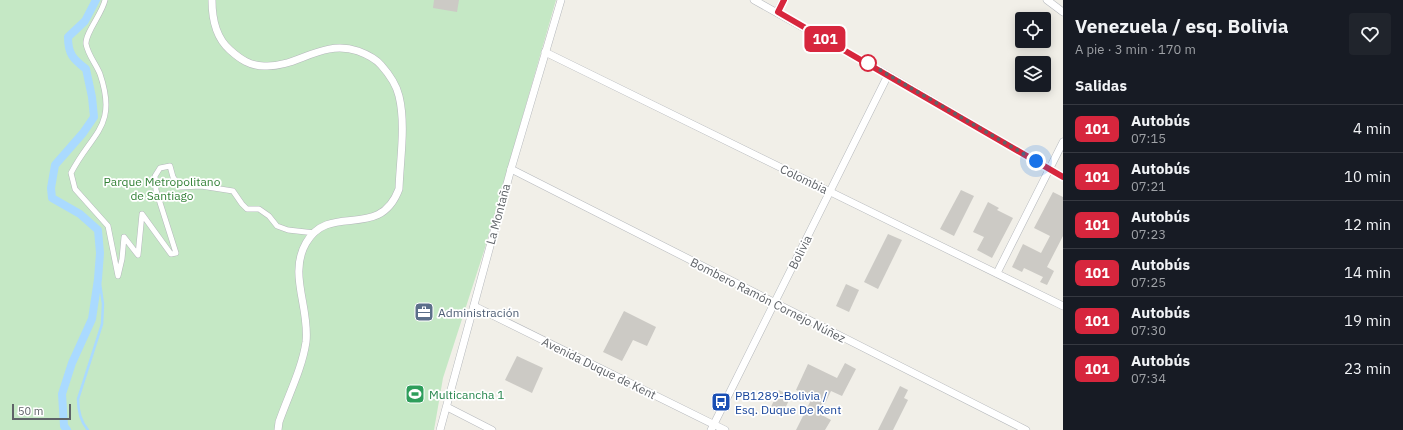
<!DOCTYPE html>
<html lang="es">
<head>
<meta charset="utf-8">
<style>
	:root { --surface:#171b24; --page:#20242c; --text:#f1f3f6; --muted:#9ea1a6; --line:#363941 }
	body { margin:0; font-family:"IBM Plex Sans",sans-serif; background:var(--page); color:var(--text); height:100vh; display:flex; flex-direction:column; font-size:15px; white-space:nowrap }
	* { box-sizing:border-box; margin:0 }
	p { font-size:13px; color:var(--muted) }
	.icon { flex:none; width:22px; height:22px; fill:none; stroke:currentColor; stroke-width:2; stroke-linecap:round; stroke-linejoin:round }
	.map { position:relative; flex:1; overflow:hidden }
	.drawer { display:flex; flex-direction:column; background:var(--surface); width:340px }
	.drawer>* { flex:none }
	.badge { padding:0 8px; border-radius:6px; font-size:14px; line-height:26px }
	.buttons { position:absolute; left:1015px; top:12px; display:grid; gap:8px }
	.buttons a { display:grid; place-items:center; width:36px; height:36px; border-radius:4px; background:var(--surface); box-shadow:0 2px 10px #0003; font-size:20px }
	.scale { position:absolute; left:12px; bottom:10px; width:59px; box-sizing:border-box; padding-left:4px; border:2px solid #5f6368; border-top:0; font-size:11px; line-height:14px; white-space:nowrap; color:#5f6368; -webkit-text-stroke:3px #fff; paint-order:stroke }
	.you { position:absolute; width:20px; height:20px; margin:-10px; border:3px solid #fff; border-radius:50%; background:#1a73e8; box-shadow:0 0 0 6px #1a73e833 }
	.map>.badge { position:absolute; translate:-50% -50%; box-shadow:0 0 0 2px #fff }
	h2 { padding:0 12px; font-size:15px; line-height:36px }
	.round { display:grid; place-items:center; flex:none; width:42px; height:42px; border-radius:4px; background:var(--page) }
	.head { display:flex; align-items:center; justify-content:space-between; height:68px; padding:0 12px }
	h1 { font-size:19px; font-weight:700; line-height:30px }
	ul { padding:0; list-style:none }
	li { display:flex; align-items:center; gap:12px; height:48px; padding:0 12px; border-top:1px solid var(--line) }
	li div { flex:1 }
	li b { display:block; font-size:15px }
	li em { font-style:normal }
	li .badge { min-width:44px; font-weight:700; text-align:center }
	main { display:flex; flex:1; min-height:0 }
	.map>svg:first-child { display:block }
</style>
</head>
<body>
<main>
<div class="map">
<svg width="1063" height="430" viewBox="0 0 1063 430">
	<rect width="100%" height="100%" fill="#f1efe8"/>
	<!-- green -->
	<path fill="#c5e8c5" d="M0 0H556L484 251 443 378 434 430H0Z"/>
	<g fill="none" stroke-linecap="round" stroke-linejoin="round">
		<!-- stream -->
		<path stroke="#aadaff" stroke-width="2.5" d="M88 430C80 421 78 410 78 399L102 324 103 304 99 277"/>
		<!-- canal -->
		<path stroke="#aadaff" stroke-width="8" d="M67 430 64 426 62 394 72 363 92 319 98 279 100 253 98 230 80 214 52 198 51 188 55 165 83 133 94 117 92 97 86 69C73 59 68 54 68 37L85 21 96 0"/>
	</g>
	<!-- building -->
	<g fill="#cccac5">
		<path d="M434 0H459L457 12 433 8Z"/>
		<path d="M961 190 974 196 954 236 940 229Z"/>
		<path d="M1053 192 1063 197V236L1047 267 1054 271 1047 285 1040 282 1043 277 1024 268 1022 272 1012 267 1023 244 1041 253 1050 236 1034 228Z"/>
		<path d="M988 202 999 208 997 210 1013 218 992 258 977 250 984 237 973 232Z"/>
		<path d="M888 234 902 240 878 289 864 282Z"/>
		<path d="M846 284 859 290 849 312 836 306Z"/>
		<path d="M624 311 656 327 647 346 633 340 622 361 603 352Z"/>
		<path d="M517 356 543 368 532 393 505 380Z"/>
		<path d="M845 363 856 369 842 396 831 391 820 414 831 420 825 430H796L811 400 808 398 809 396 796 390 808 364 837 378Z"/>
		<path d="M900 386 908 390 904 398 908 400 893 430H878Z"/>
		<path d="M779 390 791 396 781 417 769 411Z"/>
	</g>
	<g fill="none" stroke-linecap="round" stroke-linejoin="round">
		<defs>
			<path id="pedestrian" d="M105 0C102 14 85 33 86 44 88 55 96 64 100 74 118 127 92 132 71 173L75 189 108 226 118 276 122 259 124 237 138 255 142 214 171 254 176 253 156 190 155 176 160 168 170 166 173 177 180 187 201 186 233 191 242 204 247 209H259L269 216 277 226 288 230 315 233"/>
			<g id="minor">
				<path d="M212 0C212 18 215 37 230 50 240 59 250 66 264 66 297 68 321 39 358 51 366 54 375 58 381 65 389 74 396 83 399 96 406 125 400 159 399 189 379 242 330 201 306 243 288 274 310 308 306 342 302 369 288 396 279 422L278 430"/>
				<path d="M754 0 888 75 1063 177"/>
				<path d="M1047 0 1063 12"/>
				<path d="M777 12 784 0"/>
				<path d="M545 52 1063 306"/>
				<path d="M511 169 1026 430"/>
				<path d="M997 273 1063 142"/>
				<path d="M474 306 725 430"/>
				<path d="M447 407 492 430"/>
				<path d="M440 430 511 169 561 0"/>
				<path d="M711 430 888 75"/>
			</g>
		</defs>
		<!-- pedestrian casing -->
		<use href="#pedestrian" stroke="#b5b8bc" stroke-width="6"/>
		<!-- minor casing -->
		<use href="#minor" stroke="#b5b8bc" stroke-width="8"/>
		<!-- pedestrian -->
		<use href="#pedestrian" stroke="#fff" stroke-width="5"/>
		<!-- minor -->
		<use href="#minor" stroke="#fff" stroke-width="7"/>
	</g>
	<g fill="none" stroke-linecap="round" stroke-linejoin="round">
		<defs>
			<path id="line" d="M784 0 778 12 1063 177"/>
		</defs>
		<!-- line casing -->
		<use href="#line" stroke="#fff" stroke-width="9"/>
		<!-- line -->
		<use href="#line" stroke="#d7263d" stroke-width="6"/>
		<!-- walk -->
		<path stroke="#5f6368" stroke-width="4" stroke-dasharray="0 7.2" d="M868 63 1036 161"/>
	</g>
	<!-- icons -->
	<defs>
		<symbol id="office-square" viewBox="-11 -11 22 22"><rect x="-9" y="-9" width="18" height="18" rx="4" fill="#5c6f8a" stroke="#fff"/><path d="M-6-3h4V-5.5h4V-3h4V5H-6ZM-1-4.5V-3h2v-1.5ZM-6 0V1H6V0Z" fill="#fff"/></symbol>
		<symbol id="stadium-square" viewBox="-11 -11 22 22"><rect x="-9" y="-9" width="18" height="18" rx="4" fill="#2e9e5b" stroke="#fff"/><path d="M0-5a6.5 5 0 1 0 0 10a6.5 5 0 1 0 0-10ZM-3.5-1.8h7v3.6h-7Z" fill="#fff"/></symbol>
		<symbol id="bus-square" viewBox="-11 -11 22 22"><rect x="-9" y="-9" width="18" height="18" rx="4" fill="#1a4fb4" stroke="#fff"/><path d="M-5-6H5V4H4V6H2V4H-2V6H-4V4H-5ZM-3.5-4V0h7V-4ZM-3.5 1.2v1.5H-2V1.2ZM2 1.2v1.5H3.5V1.2Z" fill="#fff"/></symbol>
	</defs>
	<g fill-rule="evenodd">
		<use href="#office-square" x="413" y="301" width="22" height="22"/>
		<use href="#stadium-square" x="404" y="383" width="22" height="22"/>
		<use href="#bus-square" x="710" y="391" width="22" height="22"/>
	</g>
	<!-- markers -->
	<circle fill="#fff" stroke="#d7263d" stroke-width="2" cx="868" cy="63" r="8"/>
	<g text-anchor="middle" dominant-baseline="central" stroke-width="3.5" stroke-linejoin="round" paint-order="stroke">
		<!-- street labels -->
		<g font-size="12" fill="#5f6368" stroke="#fff">
			<text transform="translate(804 179) rotate(26)">Colombia</text>
			<text transform="translate(498 214) rotate(-75)">La Montaña</text>
			<text transform="translate(800 252) rotate(-63)">Bolivia</text>
			<text transform="translate(768 300) rotate(27)">Bombero Ramón Cornejo Núñez</text>
			<text transform="translate(599 368) rotate(26)">Avenida Duque de Kent</text>
		</g>
		<!-- park labels -->
		<g font-size="12" fill="#348238" stroke="#fff">
			<text x="162" y="181">Parque Metropolitano<tspan x="162" dy="14">de Santiago</tspan></text>
		</g>
		<!-- service labels -->
		<g font-size="12" fill="#4e5e75" stroke="#fff" text-anchor="start">
			<text x="438" y="312">Administración</text>
		</g>
		<!-- leisure labels -->
		<g font-size="12" fill="#27864d" stroke="#fff" text-anchor="start">
			<text x="429" y="394">Multicancha 1</text>
		</g>
		<!-- transit labels -->
		<g font-size="12" fill="#164399" stroke="#fff" text-anchor="start">
			<text x="735" y="395">PB1289-Bolivia /<tspan x="735" dy="14">Esq. Duque De Kent</tspan></text>
		</g>
	</g>
</svg>
<div class="buttons">
<a><svg class="icon" aria-label="locate" viewBox="0 0 24 24"><circle cx="12" cy="12" r="6"/><path d="M12 2v4M12 18v4M2 12h4M18 12h4"/></svg></a>
<a><svg class="icon" aria-label="layers" viewBox="0 0 24 24"><path d="M12 4l9 5-9 5-9-5zM3 14l9 5 9-5"/></svg></a>
</div>
<div class="scale">50 m</div>
<div class="you" style="left:1036px;top:161px"></div>
<b class="badge" style="left:825px;top:39px;background:#d7263d;color:#fff">101</b>
</div>
<section class="drawer">
<div class="head"><div><h1>Venezuela / esq. Bolivia</h1><p>A pie · 3 min · 170 m</p></div><a class="round"><svg class="icon" aria-label="heart" viewBox="0 0 24 24"><path d="M12 20l-8-8c-3-5 5-10 8-4 3-6 11-1 8 4z"/></svg></a></div>
<h2>Salidas</h2>
<ul>
<li><span class="badge" style="background:#d7263d;color:#fff">101</span><div><b>Autobús</b><p>07:15</p></div><em>4 min</em></li>
<li><span class="badge" style="background:#d7263d;color:#fff">101</span><div><b>Autobús</b><p>07:21</p></div><em>10 min</em></li>
<li><span class="badge" style="background:#d7263d;color:#fff">101</span><div><b>Autobús</b><p>07:23</p></div><em>12 min</em></li>
<li><span class="badge" style="background:#d7263d;color:#fff">101</span><div><b>Autobús</b><p>07:25</p></div><em>14 min</em></li>
<li><span class="badge" style="background:#d7263d;color:#fff">101</span><div><b>Autobús</b><p>07:30</p></div><em>19 min</em></li>
<li><span class="badge" style="background:#d7263d;color:#fff">101</span><div><b>Autobús</b><p>07:34</p></div><em>23 min</em></li>
</ul>
</section>
</main>
</body>
</html>
